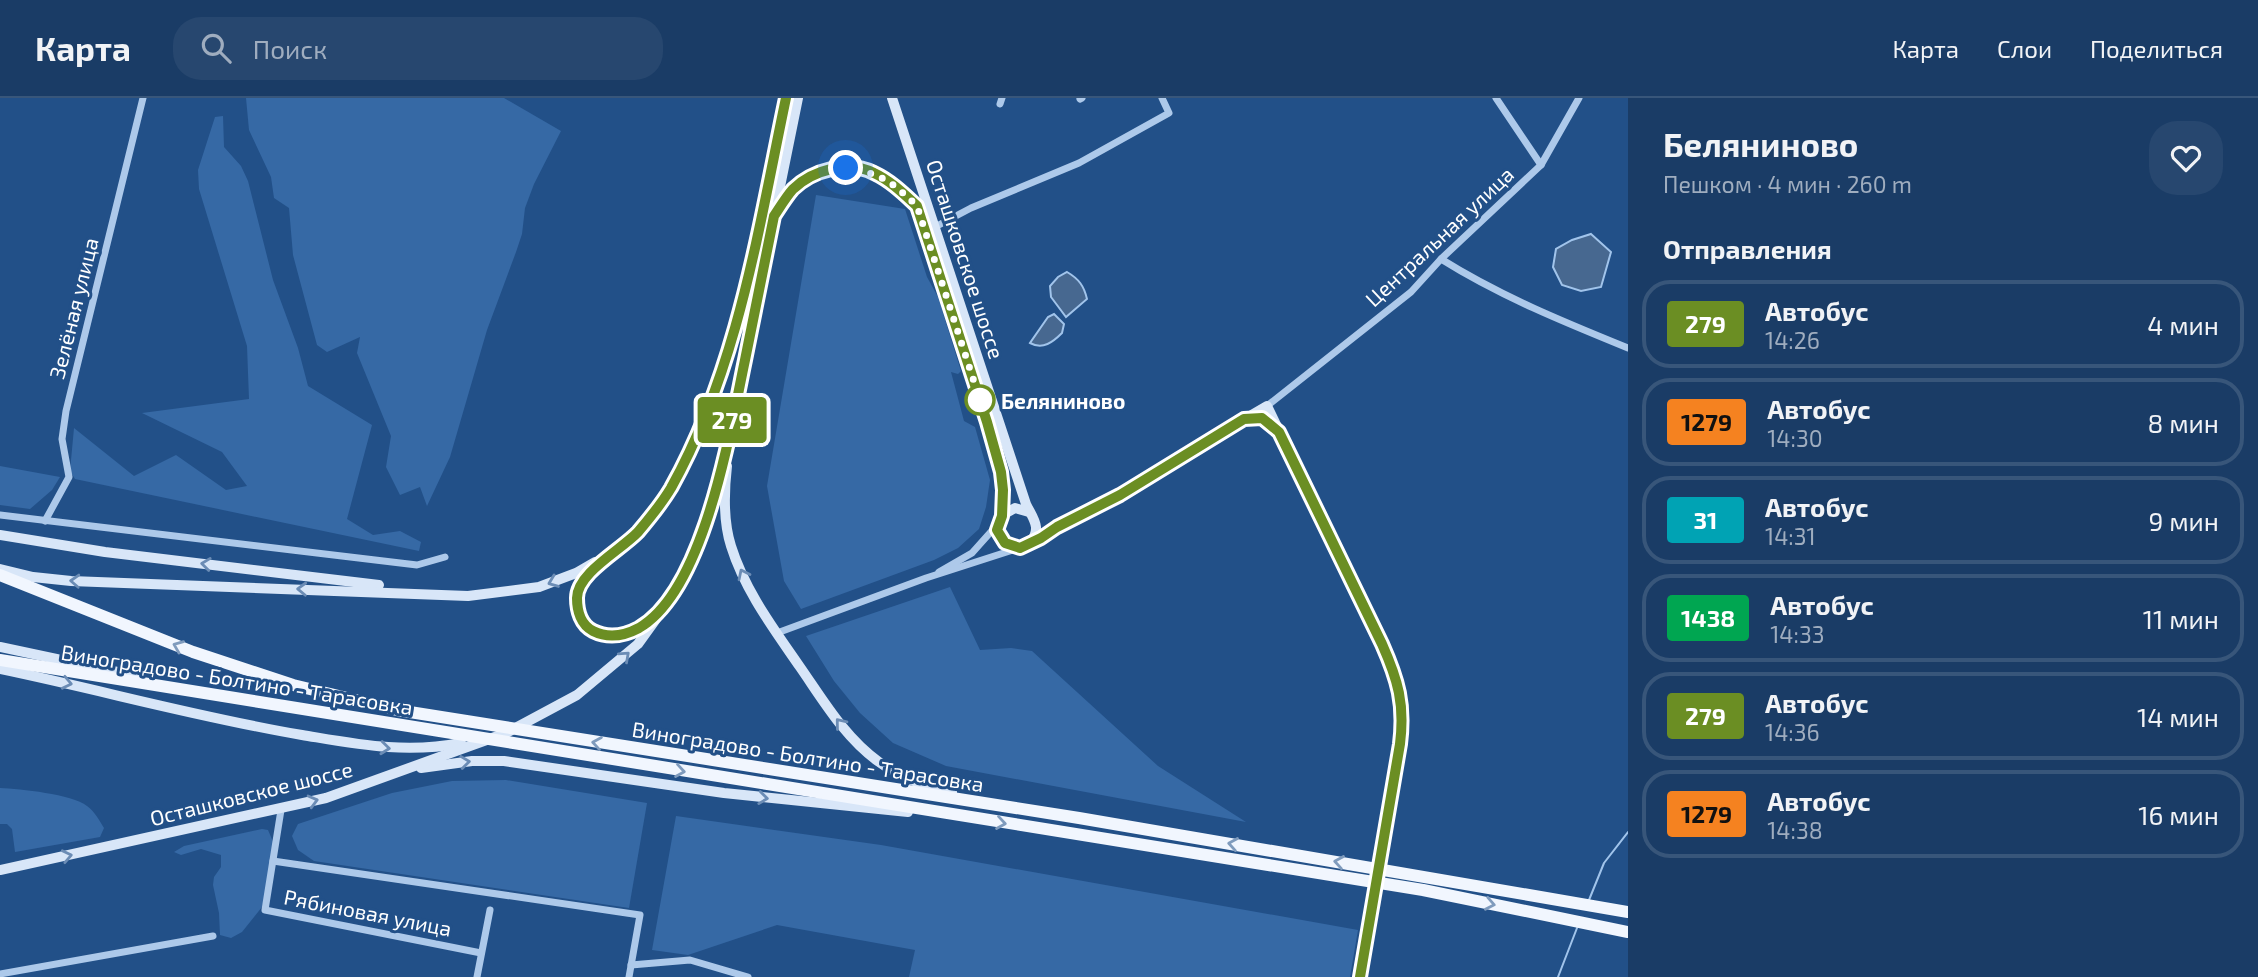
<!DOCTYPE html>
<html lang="ru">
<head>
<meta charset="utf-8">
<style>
	:root { --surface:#1a3c66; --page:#27476f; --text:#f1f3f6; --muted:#9fadbf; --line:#38567a }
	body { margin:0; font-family:"Exo 2",sans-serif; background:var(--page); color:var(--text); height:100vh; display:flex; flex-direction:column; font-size:26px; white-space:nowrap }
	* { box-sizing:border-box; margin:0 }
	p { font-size:23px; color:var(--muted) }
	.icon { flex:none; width:38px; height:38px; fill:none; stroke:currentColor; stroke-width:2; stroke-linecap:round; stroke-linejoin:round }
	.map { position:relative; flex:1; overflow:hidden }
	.drawer { display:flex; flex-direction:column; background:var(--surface); width:630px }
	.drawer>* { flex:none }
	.badge { padding:0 14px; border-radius:5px; font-size:24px; line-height:46px }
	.you { position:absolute; width:35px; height:35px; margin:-18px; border:5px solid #fff; border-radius:50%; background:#1a73e8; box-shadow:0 0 0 10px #1a73e833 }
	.map>.badge { position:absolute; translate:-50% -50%; box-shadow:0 0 0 4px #fff }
	h2 { padding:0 35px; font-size:26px; line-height:63px }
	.round { display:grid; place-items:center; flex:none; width:74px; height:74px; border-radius:28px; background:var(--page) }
	.headline { display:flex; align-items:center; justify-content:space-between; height:119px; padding:0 35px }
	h1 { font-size:33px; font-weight:700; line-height:52px }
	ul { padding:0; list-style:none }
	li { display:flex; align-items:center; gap:21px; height:88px; margin:0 14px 10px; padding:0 21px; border:4px solid var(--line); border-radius:28px }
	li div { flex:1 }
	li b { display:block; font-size:26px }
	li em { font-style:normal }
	li .badge { min-width:77px; font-weight:700; text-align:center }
	header { display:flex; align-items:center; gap:42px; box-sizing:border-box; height:98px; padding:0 35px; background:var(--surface); border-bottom:2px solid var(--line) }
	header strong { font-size:33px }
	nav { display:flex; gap:38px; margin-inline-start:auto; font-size:24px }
	.search { width:490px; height:63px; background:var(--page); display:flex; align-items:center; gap:18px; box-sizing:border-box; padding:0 24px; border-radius:28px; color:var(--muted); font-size:26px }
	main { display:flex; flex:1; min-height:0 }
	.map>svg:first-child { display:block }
</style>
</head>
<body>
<header>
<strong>Карта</strong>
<div class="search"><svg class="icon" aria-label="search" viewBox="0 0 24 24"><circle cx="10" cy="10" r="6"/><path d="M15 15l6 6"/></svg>Поиск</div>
<nav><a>Карта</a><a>Слои</a><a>Поделиться</a></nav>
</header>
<main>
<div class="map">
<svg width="1628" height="879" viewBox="0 0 1628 879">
	<rect width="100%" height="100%" fill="#225088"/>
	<!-- green -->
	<g fill="#3669a5">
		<path d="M246 0H504L561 33 534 86 525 110 522 136 516 154 487 232 450 359 427 408 420 389 400 397 386 369 391 338 357 255 360 239 327 254 317 247 293 157 289 110 274 100 271 79 249 32Z"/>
		<path d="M223 18 224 49 241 68 248 83 273 182 298 250 308 288 372 327 347 421 373 437 400 433 421 444 419 453 75 381 70 373 74 330 134 378 176 357 226 392 247 388 222 354 142 315 249 301 247 248 199 91 198 72 215 19Z"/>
		<path d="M816 97 905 111 927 179 938 199 961 273 958 276 951 274 964 323 975 329 990 382 986 409 979 431 958 450 934 462 801 511 784 483 767 388Z"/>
		<path d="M0 368 60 379 52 392 30 411 0 407Z"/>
		<path d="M950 489 980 552 1011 550 1032 553 1158 668 1246 724 946 668 893 645 860 615 834 583 806 538Z"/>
		<path d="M506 682 647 705 629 810 314 763 298 752 292 738 298 726 392 695 452 683Z"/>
		<path d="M0 690C20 691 72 696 87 708 95 714 99 722 104 730L100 739 15 754 12 731 7 726H0Z"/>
		<path d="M676 718 881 747 1358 832 1350 879H909L915 852 777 827 688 857 652 852Z"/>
		<path d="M262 731 268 732 277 753 262 809 242 834 231 840 220 837 219 815 213 787 214 779 221 769V757L201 751 181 757 174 754 184 748Z"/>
	</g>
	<!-- water -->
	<g fill="#476890" stroke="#a1c4eb" stroke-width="2">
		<path d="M1591 136 1611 154 1601 189 1581 193 1562 187 1553 169 1556 151 1572 142Z"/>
		<path d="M1067 174C1079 181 1084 188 1087 201L1066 219 1051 199 1050 188 1058 179Z"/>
		<path d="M1054 216 1064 226 1062 235C1053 244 1043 252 1030 245L1048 219Z"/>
	</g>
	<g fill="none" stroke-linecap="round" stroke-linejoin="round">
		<!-- stream -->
		<g stroke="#a1c4eb" stroke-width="2">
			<path d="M1589 802 1604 765 1628 734"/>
			<path d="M1558 879 1577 830"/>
		</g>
		<!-- street -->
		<g stroke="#adc9ea" stroke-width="7">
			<path d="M1496 0 1541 67"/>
			<path d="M1080 1 1082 0"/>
			<path d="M1000 6 1002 0"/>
			<path d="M935 129 971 110 1079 65 1169 15 1162 0"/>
			<path d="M1441 161C1500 198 1564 224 1628 250"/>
			<path d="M1267 308 1411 194 1441 161 1541 67 1579 0"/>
			<path d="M0 417 417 467 445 459"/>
			<path d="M45 423 69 379 62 341 66 313 143 0"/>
			<path d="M939 474 972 455 997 427"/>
			<path d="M777 535 926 480 1016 451"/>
			<path d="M281 712 265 812 481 855"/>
			<path d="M273 763 640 817 629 879"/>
			<path d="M631 867 690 862 748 879"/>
			<path d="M0 876 213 838"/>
			<path d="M477 879 490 812"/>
		</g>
		<!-- secondary -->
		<g stroke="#d8e6f8" stroke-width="10">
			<path d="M892 0 1026 406C1033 421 1043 430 1029 446"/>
			<path d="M774 118C780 109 786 99 793 92 813 72 848 62 874 75 891 83 904 96 917 108 946 192 974 277 998 362 1000 372 1003 383 1003 393 1003 411 988 443 1012 449 1030 453 1046 434 1060 427 1131 392 1198 348 1267 308L1382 546C1399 583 1405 606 1400 646L1360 879"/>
			<path d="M727 368C724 394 723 423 731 448 745 493 774 531 800 569 823 602 845 640 879 664 901 680 926 689 952 694"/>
			<path d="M1001 418 1015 410 1029 414"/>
			<path d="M0 437 105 454 379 487"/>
			<path d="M0 471 33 479 71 483 468 498 539 489 576 475 595 464"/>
			<path d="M653 520C612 561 550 523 588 477 618 452 648 426 669 393 678 380 684 364 690 350 744 241 761 118 786 0"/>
			<path d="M0 549 141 579"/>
			<path d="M0 571C101 592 201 620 302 637 357 646 405 656 461 645"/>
			<path d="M421 670 472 663H504L724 695 908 714"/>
			<path d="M0 772 326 700 506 635 577 597 638 546 669 503 689 466 706 424 734 315 798 0"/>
		</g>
		<!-- primary -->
		<g stroke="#f1f6fe" stroke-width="12">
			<path d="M0 477 193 554 293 587 397 612 1079 720 1628 814"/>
			<path d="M0 562 1423 792 1628 834"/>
		</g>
	</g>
	<!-- one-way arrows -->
	<defs><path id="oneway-chevron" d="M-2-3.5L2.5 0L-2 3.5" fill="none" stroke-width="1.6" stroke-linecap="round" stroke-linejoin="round" transform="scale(1.75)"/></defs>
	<g stroke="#6b8cb5">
		<use href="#oneway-chevron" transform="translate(206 466) rotate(-173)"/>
		<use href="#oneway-chevron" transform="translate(743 476) rotate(-116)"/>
		<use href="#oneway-chevron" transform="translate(75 483) rotate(-177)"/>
		<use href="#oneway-chevron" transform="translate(553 484) rotate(159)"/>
		<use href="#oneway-chevron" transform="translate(302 491) rotate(-178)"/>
		<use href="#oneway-chevron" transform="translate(625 558) rotate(-42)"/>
		<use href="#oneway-chevron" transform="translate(67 585) rotate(12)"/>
		<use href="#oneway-chevron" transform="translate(840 625) rotate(-129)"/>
		<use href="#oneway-chevron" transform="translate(385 650) rotate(6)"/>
		<use href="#oneway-chevron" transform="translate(465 664) rotate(-7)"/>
		<use href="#oneway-chevron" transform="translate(763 700) rotate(7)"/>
		<use href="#oneway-chevron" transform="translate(313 703) rotate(-15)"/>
		<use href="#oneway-chevron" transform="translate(67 758) rotate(-12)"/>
	</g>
	<g stroke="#7f9bbd">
		<use href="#oneway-chevron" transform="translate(178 548) rotate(-158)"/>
		<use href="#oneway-chevron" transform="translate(597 645) rotate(-171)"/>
		<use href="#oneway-chevron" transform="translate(680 673) rotate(9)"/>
		<use href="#oneway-chevron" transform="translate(1001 725) rotate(9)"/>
		<use href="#oneway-chevron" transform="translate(1233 746) rotate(-170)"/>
		<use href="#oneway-chevron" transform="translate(1339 764) rotate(-170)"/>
		<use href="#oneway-chevron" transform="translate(1490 806) rotate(11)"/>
	</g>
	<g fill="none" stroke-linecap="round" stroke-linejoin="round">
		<defs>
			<path id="line" d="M786 0C758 133 738 270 671 390 662 405 649 421 638 434 621 452 577 475 577 500 577 513 581 527 593 533 609 541 624 538 639 530 705 492 730 333 745 262 755 214 764 166 774 118 780 109 786 99 793 91 813 72 848 62 874 75 891 83 904 96 917 108L987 324 1001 374 1003 392 1002 418 997 432 1005 445 1020 450 1041 440 1057 429 1120 397 1244 321 1262 320 1279 334 1382 546C1398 582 1405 606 1400 646L1360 879"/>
		</defs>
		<!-- line casing -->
		<use href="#line" stroke="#fff" stroke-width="16"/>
		<!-- line -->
		<use href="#line" stroke="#6b8e23" stroke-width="10"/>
		<!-- walk -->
		<path stroke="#fff" stroke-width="7" stroke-dasharray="0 12.6" d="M846 70C881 75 892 84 917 108L980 302"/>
	</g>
	<!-- markers -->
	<circle fill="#fff" stroke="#6b8e23" stroke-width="3.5" cx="980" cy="302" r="14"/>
	<g text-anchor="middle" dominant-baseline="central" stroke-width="6" stroke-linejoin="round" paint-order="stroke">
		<!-- street labels -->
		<g font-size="21" fill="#fff" stroke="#225088">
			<text transform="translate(1439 138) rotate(-43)">Центральная улица</text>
			<text transform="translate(966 161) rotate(72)">Осташковское шоссе</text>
			<text transform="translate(73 210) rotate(-76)">Зелёная улица</text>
			<text transform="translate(237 581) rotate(9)">Виноградово - Болтино - Тарасовка</text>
			<text transform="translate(808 658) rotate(9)">Виноградово - Болтино - Тарасовка</text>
			<text transform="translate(251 695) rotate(-14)">Осташковское шоссе</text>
			<text transform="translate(368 814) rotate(11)">Рябиновая улица</text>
		</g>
		<!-- stop labels -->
		<g font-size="21" font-weight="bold" fill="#fff" stroke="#225088" text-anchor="start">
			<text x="1001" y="302">Беляниново</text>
		</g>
	</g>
</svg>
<div class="you" style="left:846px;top:70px"></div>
<b class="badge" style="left:732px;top:322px;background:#6b8e23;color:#fff">279</b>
</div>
<section class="drawer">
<div class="headline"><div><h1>Беляниново</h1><p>Пешком · 4 мин · 260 m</p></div><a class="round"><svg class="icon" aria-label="heart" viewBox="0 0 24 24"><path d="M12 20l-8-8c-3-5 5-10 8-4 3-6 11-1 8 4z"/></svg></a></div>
<h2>Отправления</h2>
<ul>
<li><span class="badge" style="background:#6b8e23;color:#fff">279</span><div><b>Автобус</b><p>14:26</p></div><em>4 мин</em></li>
<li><span class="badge" style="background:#f58220;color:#111">1279</span><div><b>Автобус</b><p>14:30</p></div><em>8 мин</em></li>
<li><span class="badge" style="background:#00a3b4;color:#fff">31</span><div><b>Автобус</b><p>14:31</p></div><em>9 мин</em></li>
<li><span class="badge" style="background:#00a651;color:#fff">1438</span><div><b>Автобус</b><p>14:33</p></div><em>11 мин</em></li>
<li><span class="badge" style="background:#6b8e23;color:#fff">279</span><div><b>Автобус</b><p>14:36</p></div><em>14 мин</em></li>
<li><span class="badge" style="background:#f58220;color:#111">1279</span><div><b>Автобус</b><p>14:38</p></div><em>16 мин</em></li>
</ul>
</section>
</main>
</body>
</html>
